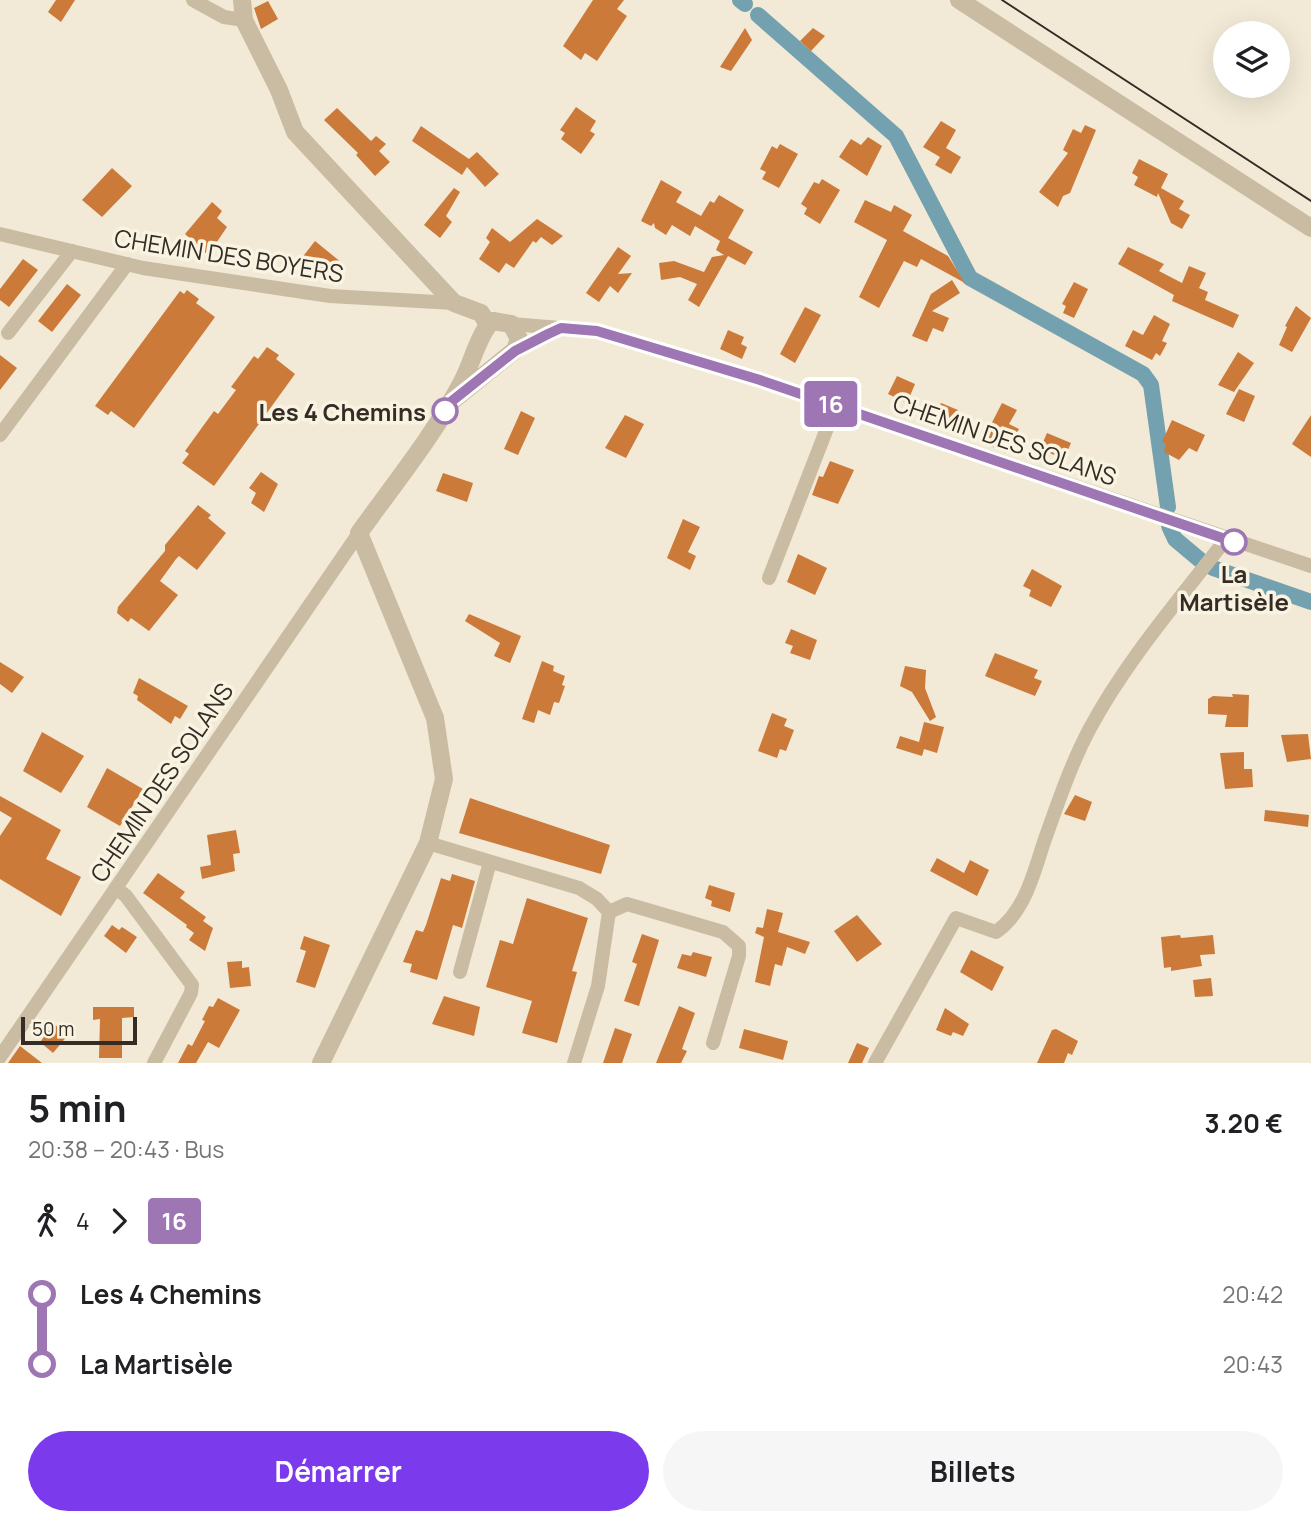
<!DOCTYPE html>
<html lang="fr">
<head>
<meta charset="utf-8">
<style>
	:root { --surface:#fff; --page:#f6f6f6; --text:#202124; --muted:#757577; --accent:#7c3aed }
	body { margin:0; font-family:Manrope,sans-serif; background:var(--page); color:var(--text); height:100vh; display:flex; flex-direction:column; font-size:26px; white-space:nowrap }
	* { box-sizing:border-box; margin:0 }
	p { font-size:23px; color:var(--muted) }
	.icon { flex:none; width:38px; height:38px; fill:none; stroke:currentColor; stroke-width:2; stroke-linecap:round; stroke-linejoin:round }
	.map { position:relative; height:1063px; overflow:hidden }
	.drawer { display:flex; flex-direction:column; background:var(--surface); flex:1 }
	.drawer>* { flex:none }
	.badge { padding:0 14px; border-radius:5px; font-size:24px; line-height:46px }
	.controls { position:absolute; left:1213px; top:21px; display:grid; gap:14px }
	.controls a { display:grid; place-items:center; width:77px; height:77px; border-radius:50%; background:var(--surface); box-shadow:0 7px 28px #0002; font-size:35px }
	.scale { position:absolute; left:21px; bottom:18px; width:116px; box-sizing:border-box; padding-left:7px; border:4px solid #342c25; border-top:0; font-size:19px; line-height:24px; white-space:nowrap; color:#342c25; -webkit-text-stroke:5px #f9f3e2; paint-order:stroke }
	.map>.badge { position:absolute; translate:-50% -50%; box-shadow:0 0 0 4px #fff }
	.legs { display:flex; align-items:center; gap:10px; height:77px; padding:0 28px; font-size:23px }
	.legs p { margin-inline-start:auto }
	.overview { display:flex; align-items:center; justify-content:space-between; height:119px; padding:0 28px }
	h1 { font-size:38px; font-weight:700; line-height:52px }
	.button { display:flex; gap:14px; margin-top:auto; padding:14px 28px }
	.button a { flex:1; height:80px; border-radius:42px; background:var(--accent); color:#fff; font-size:28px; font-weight:700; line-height:80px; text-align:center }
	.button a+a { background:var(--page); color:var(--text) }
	ul { padding:0 28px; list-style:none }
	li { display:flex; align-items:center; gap:24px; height:70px; font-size:26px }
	li i { display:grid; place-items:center; width:10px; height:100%; margin:0 9px; background:currentColor }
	li i::after { content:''; width:18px; height:18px; margin:-9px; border:5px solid; border-radius:50%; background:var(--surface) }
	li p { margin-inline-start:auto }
	li:first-child i { background:linear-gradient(#0000 50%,currentColor 0) }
	li:last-child i { background:linear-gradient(currentColor 50%,#0000 0) }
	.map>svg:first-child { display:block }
</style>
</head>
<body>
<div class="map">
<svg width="1311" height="1063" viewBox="0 0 1311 1063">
	<rect width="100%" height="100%" fill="#f2ead6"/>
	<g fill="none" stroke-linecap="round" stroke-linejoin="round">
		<!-- canal -->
		<g stroke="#74a1b0" stroke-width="16">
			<path d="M740 0 745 4"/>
			<path d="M758 15 896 136 970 278 1143 374 1151 385 1168 507"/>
			<path d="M1169 526 1175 539 1200 560"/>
			<path d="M1213 568 1311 602"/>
		</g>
	</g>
	<!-- building -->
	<g fill="#cb7a3a">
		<path d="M56 0H75L61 22 48 12Z"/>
		<path d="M593 0H624L617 9 627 16 597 61 585 53 581 60 563 46Z"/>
		<path d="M268 1 278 19 261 29 254 8Z"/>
		<path d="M745 28 752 40 731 71 720 67Z"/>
		<path d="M813 28 825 36 811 51 800 41Z"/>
		<path d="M576 107 596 121 590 131 595 134 581 154 561 139 565 133 560 130Z"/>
		<path d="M337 108 371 141 376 136 386 144 379 151 390 162 375 176 356 155 358 153 324 120Z"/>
		<path d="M941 121 956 130 946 148 961 157 951 174 935 165 940 157 923 147Z"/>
		<path d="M1085 125 1096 130 1070 193 1063 196 1058 207 1039 192 1068 153 1063 150 1073 129 1081 133Z"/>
		<path d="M421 126 469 159 477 152 499 174 485 187 467 167 462 175 412 141Z"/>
		<path d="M868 137 882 146 867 176 839 157 851 139 861 145Z"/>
		<path d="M780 144 798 154 779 188 762 179 766 172 760 169 772 146 777 149Z"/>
		<path d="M1139 159 1168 174 1161 188 1184 201 1179 209 1190 215 1182 229 1171 223 1158 193 1157 197 1134 185 1138 177 1132 173Z"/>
		<path d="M112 168 132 186 102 217 82 200Z"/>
		<path d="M822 179 840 190 820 224 804 214 807 208 801 204 814 182 819 184Z"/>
		<path d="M661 180 682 192 676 202 701 216 710 201 714 203 719 195 744 210 728 238 753 252 745 265 728 256 699 307 688 300 697 284 680 277 661 280 659 263 674 261 704 272 712 257 724 255 716 250 720 241 695 226 690 236 672 225 666 235 655 228 654 223 651 226 641 221Z"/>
		<path d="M454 188 460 192 446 216 452 222 440 238 424 225Z"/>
		<path d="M865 200 891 212 894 205 912 215 903 231 948 256 965 283 921 259 917 267 904 261 879 308 859 297 887 240 854 222Z"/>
		<path d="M212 202 222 211 217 218 227 227 208 255 185 234Z"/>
		<path d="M537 219 563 236 552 245 541 237 536 243 533 241 514 268 506 263 499 273 479 259 490 242 486 238 492 228 510 242Z"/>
		<path d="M315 241 342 263 333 274 317 266 310 274 297 264Z"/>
		<path d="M618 247 631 256 618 274 632 273 618 293 610 286 599 302 586 293Z"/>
		<path d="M1128 247 1164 264 1159 271 1182 283 1189 266 1206 273 1199 288 1208 292 1205 300 1239 315 1233 328 1172 301 1174 295 1118 264Z"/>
		<path d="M23 259 38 270 9 307 0 300V289Z"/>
		<path d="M952 280 960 293 932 311 949 318 943 332 933 328 927 342 912 336 931 294Z"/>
		<path d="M1074 282 1088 289 1074 318 1063 313 1066 306 1062 304Z"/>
		<path d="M67 284 81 295 52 332 38 321Z"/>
		<path d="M187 290 199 299 196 303 215 317 134 428 111 411 108 415 95 406 180 291 184 294Z"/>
		<path d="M1296 306 1311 318 1292 352 1279 345 1287 327 1285 326Z"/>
		<path d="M805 307 821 315 795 363 780 354Z"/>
		<path d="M1154 315 1170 324 1162 341 1167 343 1160 356 1156 353 1152 360 1125 346 1133 330 1143 335Z"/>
		<path d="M728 330 744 337 741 344 747 347 742 359 720 349Z"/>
		<path d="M267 347 279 355 276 359 295 374 214 486 182 463 189 454 185 451 214 411 218 414 236 390 231 387 254 356 258 359Z"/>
		<path d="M1238 352 1254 363 1234 392 1218 385Z"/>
		<path d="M0 355 17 368 0 390Z"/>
		<path d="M897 376 915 384 907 403 888 394Z"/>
		<path d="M1239 389 1255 396 1244 422 1226 414Z"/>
		<path d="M941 403 958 410 949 431 932 423Z"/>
		<path d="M1002 403 1017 410 1009 424 1019 429 1006 453 982 442Z"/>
		<path d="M521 411 535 418 518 455 504 449Z"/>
		<path d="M625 415 644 424 626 458 605 448Z"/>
		<path d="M1311 415V457L1292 444Z"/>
		<path d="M1172 420 1205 435 1197 452 1189 448 1179 460 1164 452 1166 444 1162 442Z"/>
		<path d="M1047 433 1071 443 1064 459 1040 449Z"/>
		<path d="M830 461 854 470 838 504 812 495 819 476 823 477Z"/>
		<path d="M261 472 278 484 264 512 251 503 256 493 249 488Z"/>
		<path d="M443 473 473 483 467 502 436 491Z"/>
		<path d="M198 505 211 515 208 518 226 533 197 570 179 556 176 559 160 581 178 595 149 631 131 618 128 622 117 613 118 607 165 551V545Z"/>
		<path d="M683 519 700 527 688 552 696 556 690 570 667 558Z"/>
		<path d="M798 554 827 568 815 595 787 582Z"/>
		<path d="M1032 569 1062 586 1051 607 1029 596 1031 590 1023 586Z"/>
		<path d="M469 614 521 636 510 663 494 656 500 643 465 621Z"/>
		<path d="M791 629 817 640 810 660 790 653 793 646 785 643Z"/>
		<path d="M995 653 1038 670 1034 678 1042 681 1035 696 985 676Z"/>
		<path d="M542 661 554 666 553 671 565 676 562 685 565 686 559 703 554 702 550 715 538 710 534 723 522 719Z"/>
		<path d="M0 662 24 677 12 693 0 684Z"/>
		<path d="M905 666 926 670 925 688 936 717 930 721 912 692 900 686Z"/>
		<path d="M139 678 188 706 180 719 175 716 171 724 137 700 138 696 133 693Z"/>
		<path d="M1232 694 1249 695 1248 727H1225L1227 715 1208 714V699L1213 696 1233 697Z"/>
		<path d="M772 713 787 719 784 726 794 730 786 751 780 749 777 758 758 751Z"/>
		<path d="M924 722 944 727 937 753 924 749 922 756 896 748 900 736 919 742Z"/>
		<path d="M42 732 84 756 61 793 23 771Z"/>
		<path d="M1308 734 1311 759 1287 762 1281 735Z"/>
		<path d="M1244 752V769H1252L1253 787 1225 789 1220 753Z"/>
		<path d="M107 768 143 789 120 826 87 807Z"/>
		<path d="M1075 795 1092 802 1085 821 1064 814Z"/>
		<path d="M0 796 61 830 46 859 81 877 61 916 0 879V836L12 818 0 811Z"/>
		<path d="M470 798 610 845 601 874 459 833Z"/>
		<path d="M1265 810 1309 815 1308 827 1264 821Z"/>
		<path d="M236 830 240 853 233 854 235 871 202 879 200 867 211 865 207 835Z"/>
		<path d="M937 858 964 873 970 860 989 870 977 896 930 871Z"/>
		<path d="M158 873 185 892 180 898 206 917 203 921 213 928 205 951 189 940 194 933 186 927 187 925 143 893Z"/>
		<path d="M452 874 475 881 462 928 453 925 437 980 410 972 412 964 403 962 416 930 423 932 426 925 441 878 450 881Z"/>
		<path d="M709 885 735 893 730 912 711 906 712 901 705 898Z"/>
		<path d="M527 898 588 918 572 971 577 972 557 1043 522 1033 532 1001 486 987 500 940 513 944Z"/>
		<path d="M767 909 783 913 778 932 810 942 805 954 787 947 782 966 775 964 770 986 755 982 764 937 755 933 757 927 763 928Z"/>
		<path d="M857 915 882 944 857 962 834 931Z"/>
		<path d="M112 925 119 930 122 927 137 937 126 953 104 936Z"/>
		<path d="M642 934 659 940 639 1006 624 1001 637 964 632 962Z"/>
		<path d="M1180 935 1181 938 1213 935 1215 954 1200 955 1202 966 1171 971V967L1164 968 1161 937Z"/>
		<path d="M304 936 330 945 315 988 296 982 306 951 300 949Z"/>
		<path d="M971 950 1004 967 992 991 960 972Z"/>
		<path d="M693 952 712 957 706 977 677 968 682 954 691 956Z"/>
		<path d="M242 961V968L249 967 251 986 230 988 227 962Z"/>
		<path d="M1211 978 1213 996 1195 997 1193 980Z"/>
		<path d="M444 996 480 1007 474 1036 432 1024Z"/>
		<path d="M218 998 240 1010 219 1048 208 1042 196 1063H178L188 1044 192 1046 205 1021 202 1020 209 1006 213 1007Z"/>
		<path d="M679 1006 695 1013 682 1049 687 1051 681 1063H656Z"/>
		<path d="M93 1007H134V1017L122 1018V1058H99L100 1019 93 1020Z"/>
		<path d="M945 1008 969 1024 963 1036 953 1032 951 1036 936 1030Z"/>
		<path d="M54 1024 68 1035 53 1053 40 1042Z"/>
		<path d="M615 1028 632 1034 622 1063H603Z"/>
		<path d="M744 1029 788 1041 783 1060 739 1048Z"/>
		<path d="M1056 1029 1078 1041 1072 1055 1068 1053 1064 1063H1037L1052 1030Z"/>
		<path d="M857 1043 869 1048 862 1063H848Z"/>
		<path d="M20 1046 42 1063H8Z"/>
	</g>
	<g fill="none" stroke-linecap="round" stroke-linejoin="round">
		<!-- minor -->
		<g stroke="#cabca2" stroke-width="14">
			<path d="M193 0 224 17 244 20"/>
			<path d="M0 234 143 268 330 296 454 303"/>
			<path d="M511 324 597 331 760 380 1311 566"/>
			<path d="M8 333 72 251"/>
			<path d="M515 350 558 329"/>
			<path d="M0 435 127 264"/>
			<path d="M769 578 836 405"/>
			<path d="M428 843 579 888 597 899 609 912 598 986 574 1063"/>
			<path d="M116 888 126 896 192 985 191 993 154 1063"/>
			<path d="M609 912 627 904 723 932 739 946V956L713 1043"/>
			<path d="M460 972 490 862"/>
			<path d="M0 1057 359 533"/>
			<path d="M875 1063 956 918 996 932C1026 911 1034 871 1045 839 1058 803 1071 764 1089 730 1125 662 1179 600 1226 539"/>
		</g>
		<!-- tertiary -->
		<g stroke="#cabca2" stroke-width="18">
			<path d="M242 0 244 20 279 90 295 132 454 303 481 313 488 325"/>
			<path d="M959 0 1311 228"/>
			<path d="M321 1063 428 843 444 779 435 718 359 533C394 484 434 435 462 382 471 366 480 329 493 321L511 324 519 339 515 350 452 401"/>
		</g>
		<!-- tram -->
		<path stroke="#342c25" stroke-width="2" d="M1002 0 1311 201"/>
	</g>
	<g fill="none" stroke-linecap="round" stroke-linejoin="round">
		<defs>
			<path id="line-1" d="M445 411 452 401 515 351 548 334 561 328 597 331 760 380 1234 542"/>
		</defs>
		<!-- line-1 casing -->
		<use href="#line-1" stroke="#fff" stroke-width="16"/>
		<!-- line-1 -->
		<use href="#line-1" stroke="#9f76b4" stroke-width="10"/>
	</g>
	<!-- markers -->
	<g fill="#fff" stroke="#9f76b4" stroke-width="3.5">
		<circle cx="445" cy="411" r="12"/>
		<circle cx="1234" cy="542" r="12"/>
	</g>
	<g text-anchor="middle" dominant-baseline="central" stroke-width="7" stroke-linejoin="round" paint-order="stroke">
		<!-- street labels -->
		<g font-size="24" fill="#342c25" stroke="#f9f3e2">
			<text transform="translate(229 255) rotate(9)">CHEMIN DES BOYERS</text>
			<text transform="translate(1005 439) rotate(19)">CHEMIN DES SOLANS</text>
			<text transform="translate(161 782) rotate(-56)">CHEMIN DES SOLANS</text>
		</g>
		<!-- stop labels -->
		<g font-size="24" font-weight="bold" fill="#342c25" stroke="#f9f3e2" text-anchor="end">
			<text x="426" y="411">Les 4 Chemins</text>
			<text x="1234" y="573" text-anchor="middle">La<tspan x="1234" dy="28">Martisèle</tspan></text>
		</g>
	</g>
</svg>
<div class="controls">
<a><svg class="icon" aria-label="layers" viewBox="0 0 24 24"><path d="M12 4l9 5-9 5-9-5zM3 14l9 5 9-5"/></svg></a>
</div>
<div class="scale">50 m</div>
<b class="badge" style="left:831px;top:404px;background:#9f76b4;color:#fff">16</b>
</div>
<section class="drawer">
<div class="overview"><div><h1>5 min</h1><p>20:38 – 20:43 · Bus</p></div><b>3.20 €</b></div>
<div class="legs"><svg class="icon" aria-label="walk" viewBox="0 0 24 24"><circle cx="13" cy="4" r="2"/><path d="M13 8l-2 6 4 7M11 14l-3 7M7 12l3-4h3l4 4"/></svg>4<svg class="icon" aria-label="forward" viewBox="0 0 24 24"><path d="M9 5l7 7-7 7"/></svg><b class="badge" style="background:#9f76b4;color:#fff">16</b></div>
<ul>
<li><i style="color:#9f76b4"></i><b>Les 4 Chemins</b><p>20:42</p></li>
<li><i style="color:#9f76b4"></i><b>La Martisèle</b><p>20:43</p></li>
</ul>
<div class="button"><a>Démarrer</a><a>Billets</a></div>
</section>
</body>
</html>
